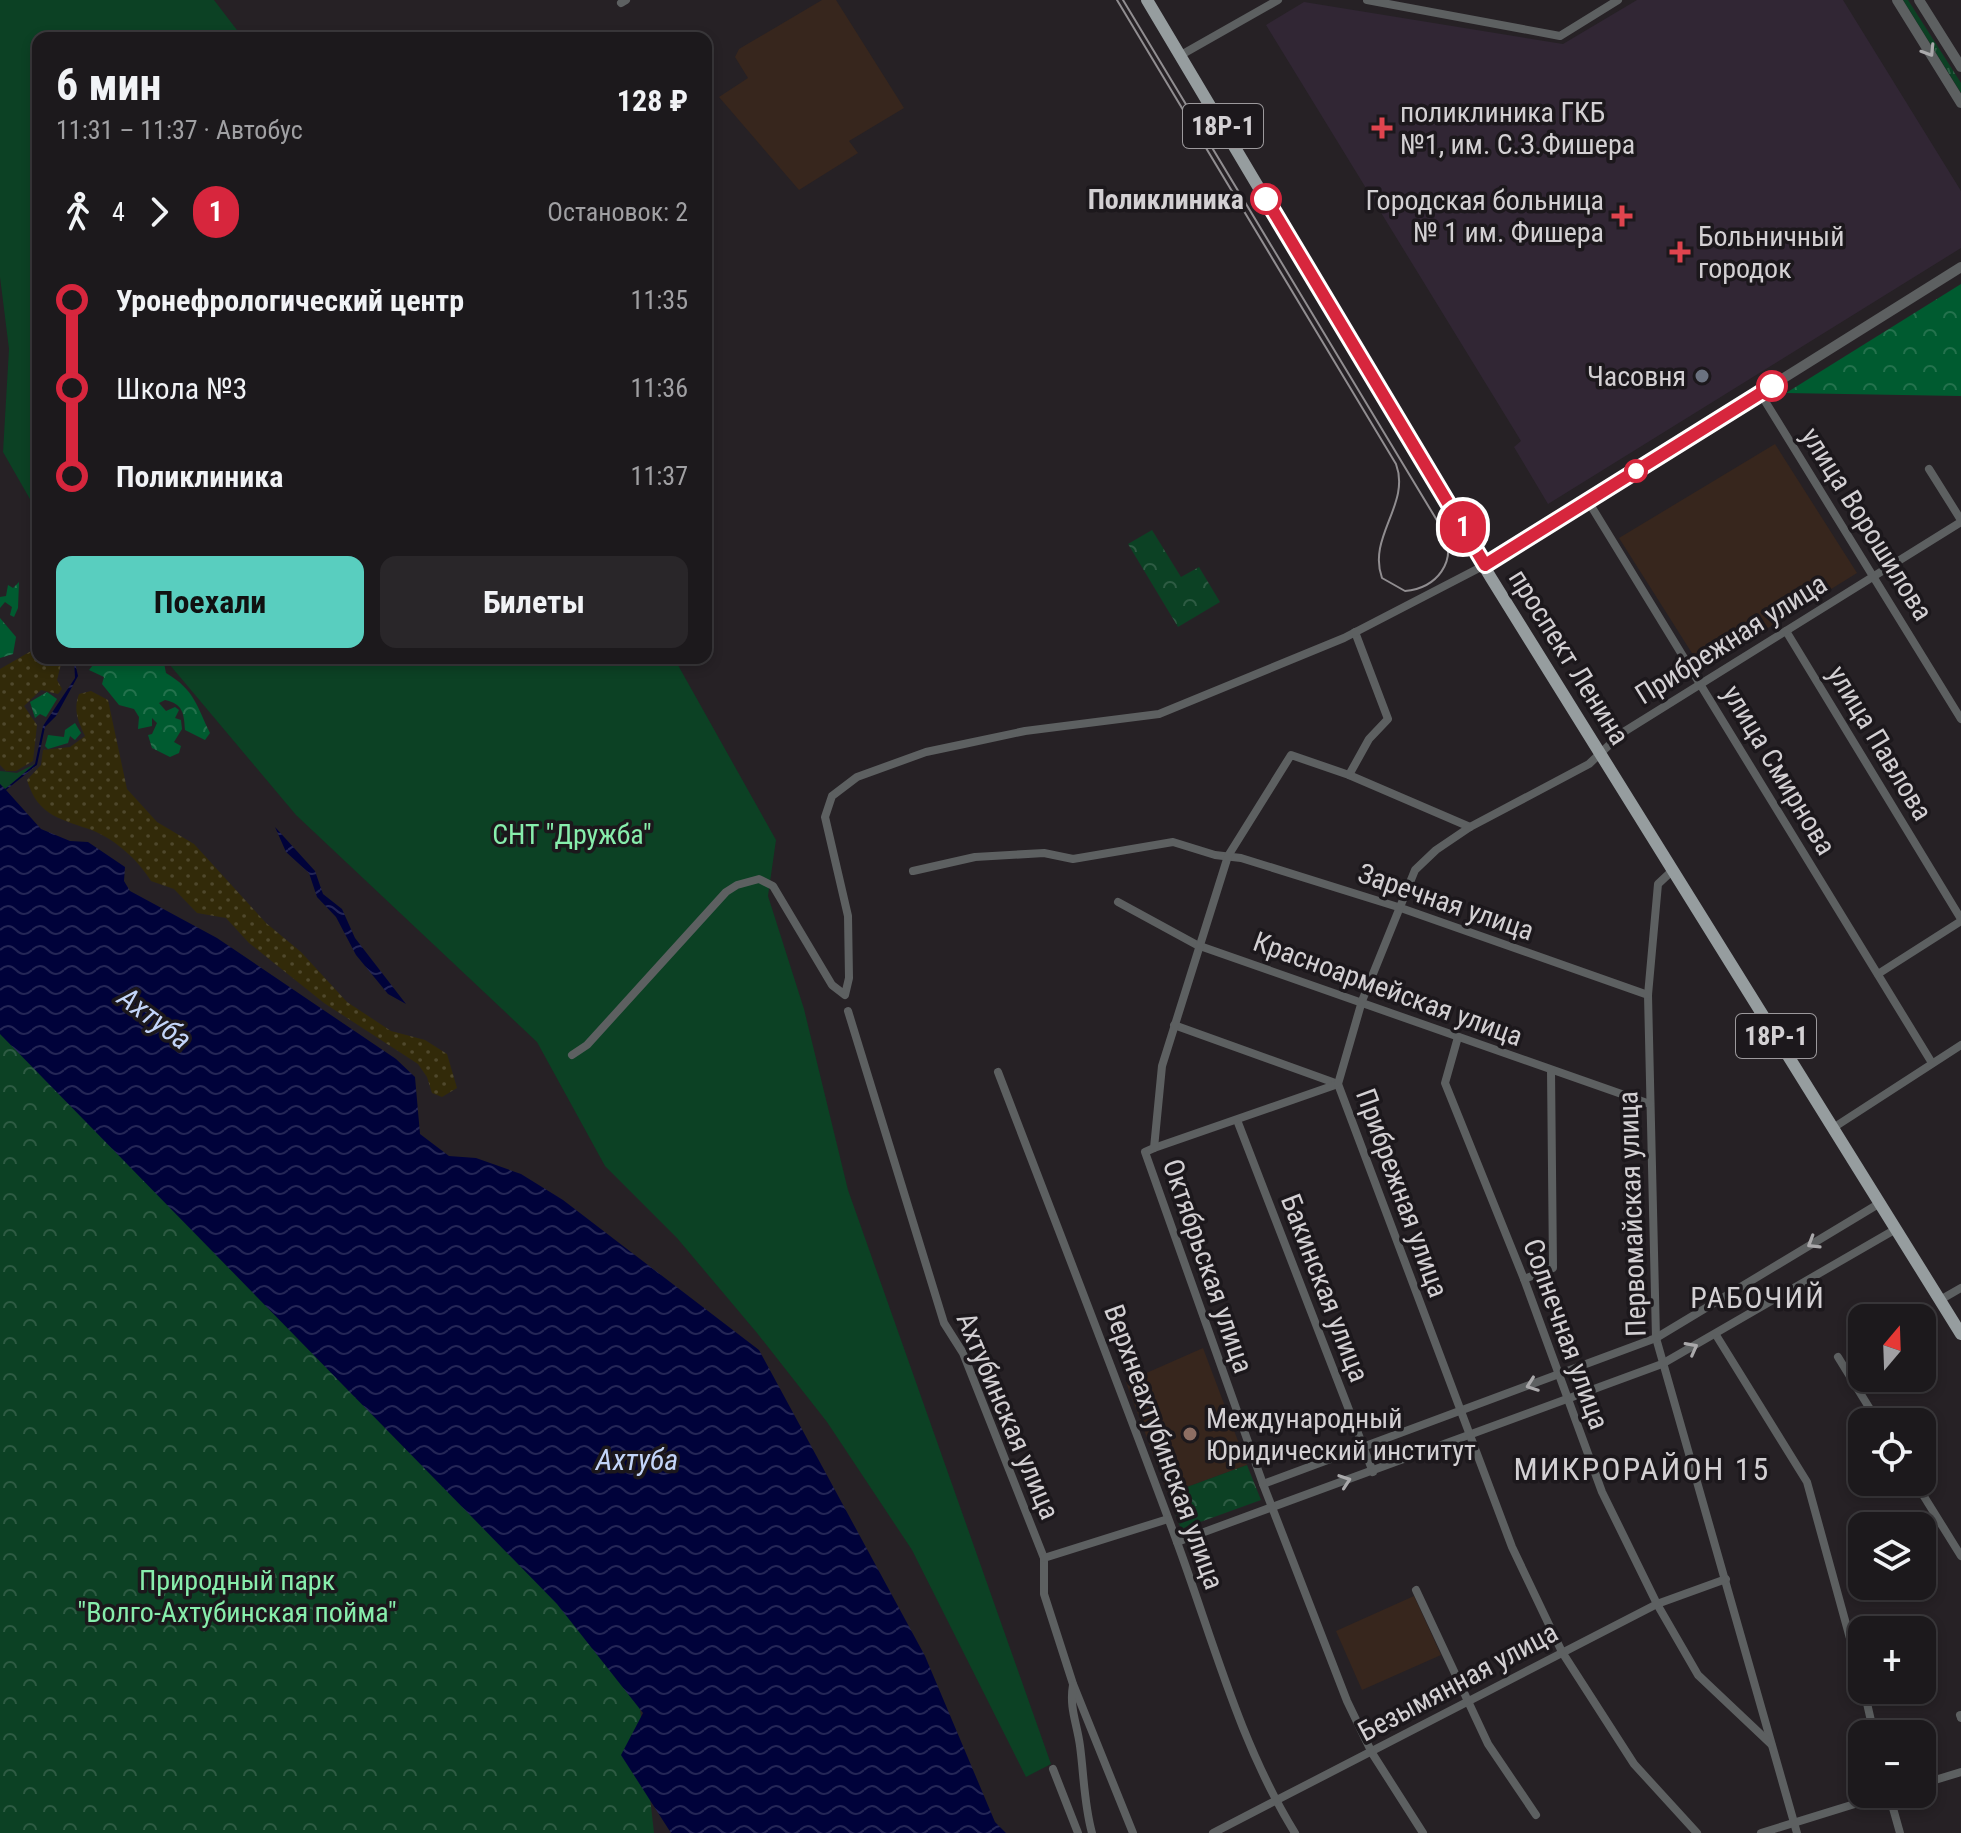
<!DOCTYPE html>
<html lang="ru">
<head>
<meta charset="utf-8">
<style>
	:root { --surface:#1c191c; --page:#292629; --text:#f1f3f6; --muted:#a0a0a3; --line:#3a383b; --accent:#59cebf }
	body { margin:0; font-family:"Roboto Condensed",sans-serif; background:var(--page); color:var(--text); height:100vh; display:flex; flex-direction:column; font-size:30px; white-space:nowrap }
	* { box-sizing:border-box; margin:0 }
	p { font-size:26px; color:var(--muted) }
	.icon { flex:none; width:44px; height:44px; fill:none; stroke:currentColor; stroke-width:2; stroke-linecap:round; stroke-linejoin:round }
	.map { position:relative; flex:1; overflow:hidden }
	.details { position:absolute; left:32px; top:32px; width:680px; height:632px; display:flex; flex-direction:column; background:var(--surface); border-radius:16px; box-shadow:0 4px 12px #0003,0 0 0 2px var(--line) }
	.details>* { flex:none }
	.badge { padding:0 16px; border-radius:26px; font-size:28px; line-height:52px }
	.needle { width:52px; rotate:19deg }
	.buttons { position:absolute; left:1848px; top:1304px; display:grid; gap:16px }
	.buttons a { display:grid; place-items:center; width:88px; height:88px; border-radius:16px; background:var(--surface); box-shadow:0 4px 12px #0003,0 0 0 2px var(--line); font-size:40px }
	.map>.badge { position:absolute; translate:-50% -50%; box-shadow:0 0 0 4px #fff }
	.legs { display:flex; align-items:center; gap:12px; height:88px; padding:0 24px; font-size:26px }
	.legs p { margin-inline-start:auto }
	.summary { display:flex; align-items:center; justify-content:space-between; height:136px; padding:0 24px }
	h1 { font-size:44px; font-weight:700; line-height:60px }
	.button { display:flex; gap:16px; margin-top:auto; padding:16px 24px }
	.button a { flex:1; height:92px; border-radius:16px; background:var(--accent); color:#111; font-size:32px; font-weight:700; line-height:92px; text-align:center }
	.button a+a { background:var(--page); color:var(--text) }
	ul { padding:0 24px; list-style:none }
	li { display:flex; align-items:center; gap:28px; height:88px; font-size:30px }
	li i { display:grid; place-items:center; width:12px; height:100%; margin:0 10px; background:currentColor }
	li i::after { content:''; width:20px; height:20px; margin:-10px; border:6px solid; border-radius:50%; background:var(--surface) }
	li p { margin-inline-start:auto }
	li:first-child i { background:linear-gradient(#0000 50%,currentColor 0) }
	li:last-child i { background:linear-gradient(currentColor 50%,#0000 0) }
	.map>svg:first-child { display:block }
</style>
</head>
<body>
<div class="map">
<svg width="1961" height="1833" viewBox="0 0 1961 1833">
	<defs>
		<pattern id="grass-tufts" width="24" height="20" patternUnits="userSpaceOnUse" patternTransform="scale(2)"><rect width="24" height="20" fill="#0c4124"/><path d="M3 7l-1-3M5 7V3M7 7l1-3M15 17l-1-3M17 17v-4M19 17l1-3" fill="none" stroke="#2e5b43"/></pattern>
		<pattern id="forest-crowns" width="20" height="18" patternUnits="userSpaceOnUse" patternTransform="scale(2)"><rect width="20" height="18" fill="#005b30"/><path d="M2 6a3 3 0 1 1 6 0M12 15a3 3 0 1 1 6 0" fill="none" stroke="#24724d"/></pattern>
		<pattern id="wetland-marsh" width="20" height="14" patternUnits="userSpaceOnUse" patternTransform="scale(2)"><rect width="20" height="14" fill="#0c4124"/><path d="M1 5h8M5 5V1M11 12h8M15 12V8" fill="none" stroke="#2e5b43"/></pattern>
		<pattern id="sand-dots" width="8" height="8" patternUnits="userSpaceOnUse" patternTransform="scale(2)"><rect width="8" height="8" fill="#322a09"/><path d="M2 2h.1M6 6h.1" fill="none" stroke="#4f482c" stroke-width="1.8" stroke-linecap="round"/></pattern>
		<pattern id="park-crowns" width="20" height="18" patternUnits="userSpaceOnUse" patternTransform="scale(2)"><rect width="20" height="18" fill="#0c4124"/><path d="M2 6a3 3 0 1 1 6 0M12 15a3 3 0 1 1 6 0" fill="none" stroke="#2e5b43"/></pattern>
		<pattern id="water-waves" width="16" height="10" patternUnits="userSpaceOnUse" patternTransform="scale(2)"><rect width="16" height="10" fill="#00023a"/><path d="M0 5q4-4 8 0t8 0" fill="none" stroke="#242656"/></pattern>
	</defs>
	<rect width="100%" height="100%" fill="#262125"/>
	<!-- education -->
	<g fill="#37261d">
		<path d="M822 0H836L904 108 849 141 858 153 799 190 719 97 748 78 735 57 739 49Z"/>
		<path d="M1775 444 1857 573 1702 669 1619 538Z"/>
		<path d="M1203 1348 1247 1465 1168 1494 1126 1382Z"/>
		<path d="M1414 1596 1441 1655 1362 1690 1336 1631Z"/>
	</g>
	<!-- medical -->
	<path fill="#312634" d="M1637 0H1843L1961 191V248L1548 504 1514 447 1521 441 1266 25 1304 2 1563 44Z"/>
	<!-- grass -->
	<path fill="url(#grass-tufts)" d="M1903 0H1908L1961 83V93Z"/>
	<!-- forest -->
	<g fill="url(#forest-crowns)">
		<path d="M1961 284V396L1786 393Z"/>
		<path d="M19 582 18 608 14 617 10 615 12 607 5 602 0 608V597L6 596 8 585 13 588Z"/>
		<path d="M0 618 16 637 13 654 0 658Z"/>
		<path d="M82 658H163L166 673C195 690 197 707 210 733L205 740 185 730C184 713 183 704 165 700L159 703 166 711 175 707 179 710 175 718 181 720 182 729 174 742 181 746 179 753 170 757 152 748 148 735 152 734 157 723 152 718V726L138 729 139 717 134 709 119 705 102 684 104 677 89 670 93 665 84 664Z"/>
		<path d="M47 692 57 699 46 717 40 714 35 718 30 702Z"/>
		<path d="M75 723 81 733 75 740 70 736 68 743 48 749 45 746 48 735 64 737 65 730Z"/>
	</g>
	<!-- wetland -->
	<path fill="url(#wetland-marsh)" d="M35 764 5 789 0 784V771L17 773Z"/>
	<!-- sand -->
	<g fill="url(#sand-dots)">
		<path d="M38 647V658H56L61 664 57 680 62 689 58 694 41 690 24 706 37 725 33 761 16 771H6L0 765V669Z"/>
		<path d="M91 691 108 700 127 789 157 822 194 844 266 923 301 952 347 1002 391 1031 425 1040 447 1054 457 1088 442 1097 432 1093 427 1077 418 1064 324 1003 249 943 226 918 197 913 174 889 151 881C138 860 117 841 94 831 62 819 38 817 27 780L41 765 43 750 70 747 85 736C78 721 73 710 79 694Z"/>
	</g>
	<!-- park -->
	<g fill="url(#park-crowns)">
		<path d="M1152 530 1181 577 1199 567 1220 602 1178 627 1128 544Z"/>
		<path d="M0 1018 635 1664 654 1833H0Z"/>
		<path d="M1247 1465 1261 1500 1181 1529 1168 1494Z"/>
	</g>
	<!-- garden -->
	<g fill="#0c4124">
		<path d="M0 0H214L243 38H38V513L3 452 9 349 0 277Z"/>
		<path d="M164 658H674L776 840 768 896 804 1009 848 1190 1051 1764 1026 1777 912 1550 827 1422 757 1333 677 1238 605 1166 537 1042 296 815Z"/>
	</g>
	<!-- water -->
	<g fill="url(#water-waves)">
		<path d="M74 658 78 676 56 716 45 727 37 765 6 790 41 829 70 841 88 842 125 867 124 881 130 891 217 938 396 1059 415 1077 420 1134 449 1156 476 1158 521 1174 563 1200 759 1350 925 1656 995 1822 1006 1833H671L621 1755 643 1713 557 1604 0 1034V784L5 789 35 764 43 726 75 678Z"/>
		<path d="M275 827 315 871 323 894 342 909 355 938 406 1004 388 994 356 955 336 917 317 897 309 873 286 852Z"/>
	</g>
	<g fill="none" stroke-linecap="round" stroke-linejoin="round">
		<!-- minor -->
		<g stroke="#5d6061" stroke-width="8">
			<path d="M1367 0 1560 36 1618 0"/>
			<path d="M621 3 626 0"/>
			<path d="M1181 55 1278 0"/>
			<path d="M1760 393 1961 719"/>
			<path d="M1929 469 1961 520"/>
			<path d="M1588 501 1932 1063"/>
			<path d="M1786 631 1961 919"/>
			<path d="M1349 775 1369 739 1388 719 1355 632"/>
			<path d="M1673 870 1658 884 1648 995 1656 1338 1797 1833"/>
			<path d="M913 871 975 857 1044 853 1073 859 1173 842 1215 855 1241 858 1398 907 1648 995"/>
			<path d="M1118 902 1197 945 1650 1104"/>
			<path d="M1878 974 1961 921"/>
			<path d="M848 1011 944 1323 963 1353 1044 1558V1594L1073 1684 1133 1833"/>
			<path d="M1174 1025 1338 1084"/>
			<path d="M1458 1037 1445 1083 1524 1279 1602 1492 1657 1604 1698 1675 1771 1744"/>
			<path d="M572 1055 587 1045 726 892 737 885 759 879 773 886 832 985 845 995 849 978 848 916 825 817 832 796 857 777 926 752 964 744 1025 731 1159 714 1344 638 1485 565"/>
			<path d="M998 1072C1058 1229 1119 1385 1177 1542 1213 1640 1240 1744 1295 1833"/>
			<path d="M1237 1120 1373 1472"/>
			<path d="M1833 1128 1961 1045"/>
			<path d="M1154 1148 1338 1084"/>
			<path d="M1524 1279 1553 1268 1551 1070"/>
			<path d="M1940 1300 1961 1288"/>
			<path d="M1716 1335 1807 1482 1862 1682"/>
			<path d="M1838 1357 1878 1422"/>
			<path d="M1915 1482 1961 1556"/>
			<path d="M1263 1484 1656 1338 1880 1203"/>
			<path d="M1177 1542 1662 1364 1896 1229"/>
			<path d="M1044 1558 1168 1519"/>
			<path d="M1416 1590 1488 1744 1536 1815"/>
			<path d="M1073 1685C1069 1708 1077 1723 1080 1746 1084 1776 1084 1804 1092 1833"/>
			<path d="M1864 1690 1874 1734"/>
			<path d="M1960 1715 1961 1718"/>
			<path d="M1053 1769 1078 1833"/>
			<path d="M1922 1784 1961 1772"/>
			<path d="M1889 1794 1900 1833"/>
			<path d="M1213 1833 1657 1604 1726 1579"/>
			<path d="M1423 1833 1372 1753 1347 1701 1263 1484 1145 1152 1154 1148 1162 1066 1228 856 1291 755 1349 775 1470 827"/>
			<path d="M1697 1833 1634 1764 1562 1652 1512 1547 1338 1084 1362 1001 1415 870 1436 850 1470 827 1589 764 1622 733 1961 522"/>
			<path d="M1761 1833 1887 1794"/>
		</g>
		<!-- tertiary -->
		<g stroke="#5d6061" stroke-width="10">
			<path d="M1897 0 1961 103"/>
			<path d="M1919 0 1961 67"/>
			<path d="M1485 565 1961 267"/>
		</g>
		<!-- primary -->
		<path stroke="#969d9f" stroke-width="12" d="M1147 0 1491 578 1961 1334"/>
		<!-- tram -->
		<path stroke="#908d90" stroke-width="2" d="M1117 0 1396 464C1411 504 1367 537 1382 578L1405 591C1437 588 1457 562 1444 532L1123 0"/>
	</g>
	<!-- one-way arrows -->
	<defs><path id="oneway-chevron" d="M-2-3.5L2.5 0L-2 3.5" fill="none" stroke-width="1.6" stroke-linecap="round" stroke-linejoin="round" transform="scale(2)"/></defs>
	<g stroke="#aaa9ab">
		<use href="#oneway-chevron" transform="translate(1929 51) rotate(58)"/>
		<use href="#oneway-chevron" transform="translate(1813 1243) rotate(149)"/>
		<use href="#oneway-chevron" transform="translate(1692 1348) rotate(-28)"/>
		<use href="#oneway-chevron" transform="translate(1532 1385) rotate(160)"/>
		<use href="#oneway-chevron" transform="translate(1345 1481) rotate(-19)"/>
	</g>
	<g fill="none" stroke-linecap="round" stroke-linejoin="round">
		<defs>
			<path id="line-1" d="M1266 199 1485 565 1772 386"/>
		</defs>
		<!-- line-1 casing -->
		<use href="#line-1" stroke="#fff" stroke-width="18"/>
		<!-- line-1 -->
		<use href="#line-1" stroke="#d7263d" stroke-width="12"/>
	</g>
	<!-- markers -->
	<g fill="#e0444e" stroke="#1c181c" stroke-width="3">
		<path d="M1378 116h8v8h8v8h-8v8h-8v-8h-8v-8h8z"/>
		<path d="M1618 204h8v8h8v8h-8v8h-8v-8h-8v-8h8z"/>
		<path d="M1676 240h8v8h8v8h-8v8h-8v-8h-8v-8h8z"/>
	</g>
	<g fill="#fff" stroke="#d7263d" stroke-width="4">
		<circle cx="1266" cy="199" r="14"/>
		<circle cx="1772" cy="386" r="14"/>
		<circle cx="1636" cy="471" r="10"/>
	</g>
	<circle fill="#6b7280" stroke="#1c181c" stroke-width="3" cx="1702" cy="376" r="8"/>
	<circle fill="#8d6e63" stroke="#1c181c" stroke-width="3" cx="1190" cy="1434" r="8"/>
	<g text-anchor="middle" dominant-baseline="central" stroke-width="7" stroke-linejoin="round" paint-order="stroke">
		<!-- shield labels -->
		<g fill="#1c181c" stroke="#9c999c" stroke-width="2">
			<rect x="1183" y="104" width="80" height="44" rx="6"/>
			<rect x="1736" y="1014" width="80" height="44" rx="6"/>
		</g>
		<g font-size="26" font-weight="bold" fill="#d3d0d3">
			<text x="1223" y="126">18Р-1</text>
			<text x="1776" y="1036">18Р-1</text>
		</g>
		<!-- poi labels -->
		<g font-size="28" fill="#d3d0d3" stroke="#1c181c" text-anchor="start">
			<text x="1400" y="112">поликлиника ГКБ<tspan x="1400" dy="32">№1, им. С.З.Фишера</tspan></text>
			<text x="1604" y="200" text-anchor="end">Городская больница<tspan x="1604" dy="32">№ 1 им. Фишера</tspan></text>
			<text x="1698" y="236">Больничный<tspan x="1698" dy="32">городок</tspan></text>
			<text x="1686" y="376" text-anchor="end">Часовня</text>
			<text x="1206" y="1418">Международный<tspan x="1206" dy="32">Юридический институт</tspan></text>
		</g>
		<!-- stop labels -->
		<g font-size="28" font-weight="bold" fill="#d3d0d3" stroke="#1c181c" text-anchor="end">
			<text x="1244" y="199">Поликлиника</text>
		</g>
		<!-- street labels -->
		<g font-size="28" fill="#d3d0d3" stroke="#1c181c">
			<text transform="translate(1867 524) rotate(58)">улица Ворошилова</text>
			<text transform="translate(1731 639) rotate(-32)">Прибрежная улица</text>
			<text transform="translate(1569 657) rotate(58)">проспект Ленина</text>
			<text transform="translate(1880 743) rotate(59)">улица Павлова</text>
			<text transform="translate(1779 770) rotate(59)">улица Смирнова</text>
			<text transform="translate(1446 902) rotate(19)">Заречная улица</text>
			<text transform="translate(1388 989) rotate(20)">Красноармейская улица</text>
			<text transform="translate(1402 1193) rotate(70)">Прибрежная улица</text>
			<text transform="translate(1632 1214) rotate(-92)">Первомайская улица</text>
			<text transform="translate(1208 1266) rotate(71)">Октябрьская улица</text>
			<text transform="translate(1325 1288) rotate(69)">Бакинская улица</text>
			<text transform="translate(1566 1334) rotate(70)">Солнечная улица</text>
			<text transform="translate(1008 1416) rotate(67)">Ахтубинская улица</text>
			<text transform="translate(1164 1447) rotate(70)">Верхнеахтубинская улица</text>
			<text transform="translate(1458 1682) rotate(-28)">Безымянная улица</text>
		</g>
		<!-- park labels -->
		<g font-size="28" fill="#87eeac" stroke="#1c181c">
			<text x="572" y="834">СНТ "Дружба"</text>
			<text x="237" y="1580">Природный парк<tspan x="237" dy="32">"Волго-Ахтубинская пойма"</tspan></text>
		</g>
		<!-- water labels -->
		<g font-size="30" font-style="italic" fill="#c3d5f9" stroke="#1c181c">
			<text transform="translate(155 1018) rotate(37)">Ахтуба</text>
			<text x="637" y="1459">Ахтуба</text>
		</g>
		<!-- neighbourhood labels -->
		<g font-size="30" letter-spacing="2" fill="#d3d0d3" stroke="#1c181c">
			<text x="1758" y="1297">РАБОЧИЙ</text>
		</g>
		<!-- quarter labels -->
		<g font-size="32" letter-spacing="2" fill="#d3d0d3" stroke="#1c181c">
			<text x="1642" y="1469">МИКРОРАЙОН 15</text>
		</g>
	</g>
</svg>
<div class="buttons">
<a><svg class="needle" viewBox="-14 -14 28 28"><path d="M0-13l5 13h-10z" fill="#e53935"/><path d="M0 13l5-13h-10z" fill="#a0a0a3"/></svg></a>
<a><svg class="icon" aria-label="locate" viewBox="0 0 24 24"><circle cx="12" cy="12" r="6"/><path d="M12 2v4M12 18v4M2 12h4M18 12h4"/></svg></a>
<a><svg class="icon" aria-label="layers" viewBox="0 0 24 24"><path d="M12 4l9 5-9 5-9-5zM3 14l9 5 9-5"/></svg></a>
<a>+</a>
<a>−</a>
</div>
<b class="badge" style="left:1463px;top:527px;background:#d7263d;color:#fff">1</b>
<section class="details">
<div class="summary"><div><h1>6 мин</h1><p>11:31 – 11:37 · Автобус</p></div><b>128 ₽</b></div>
<div class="legs"><svg class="icon" aria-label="walk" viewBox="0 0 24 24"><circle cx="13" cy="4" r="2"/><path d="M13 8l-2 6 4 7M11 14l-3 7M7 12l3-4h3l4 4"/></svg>4<svg class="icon" aria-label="forward" viewBox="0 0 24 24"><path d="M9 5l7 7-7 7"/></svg><b class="badge" style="background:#d7263d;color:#fff">1</b><p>Остановок: 2</p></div>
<ul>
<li><i style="color:#d7263d"></i><b>Уронефрологический центр</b><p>11:35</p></li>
<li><i style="color:#d7263d"></i><span>Школа №3</span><p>11:36</p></li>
<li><i style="color:#d7263d"></i><b>Поликлиника</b><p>11:37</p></li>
</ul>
<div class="button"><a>Поехали</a><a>Билеты</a></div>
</section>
</div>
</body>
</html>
